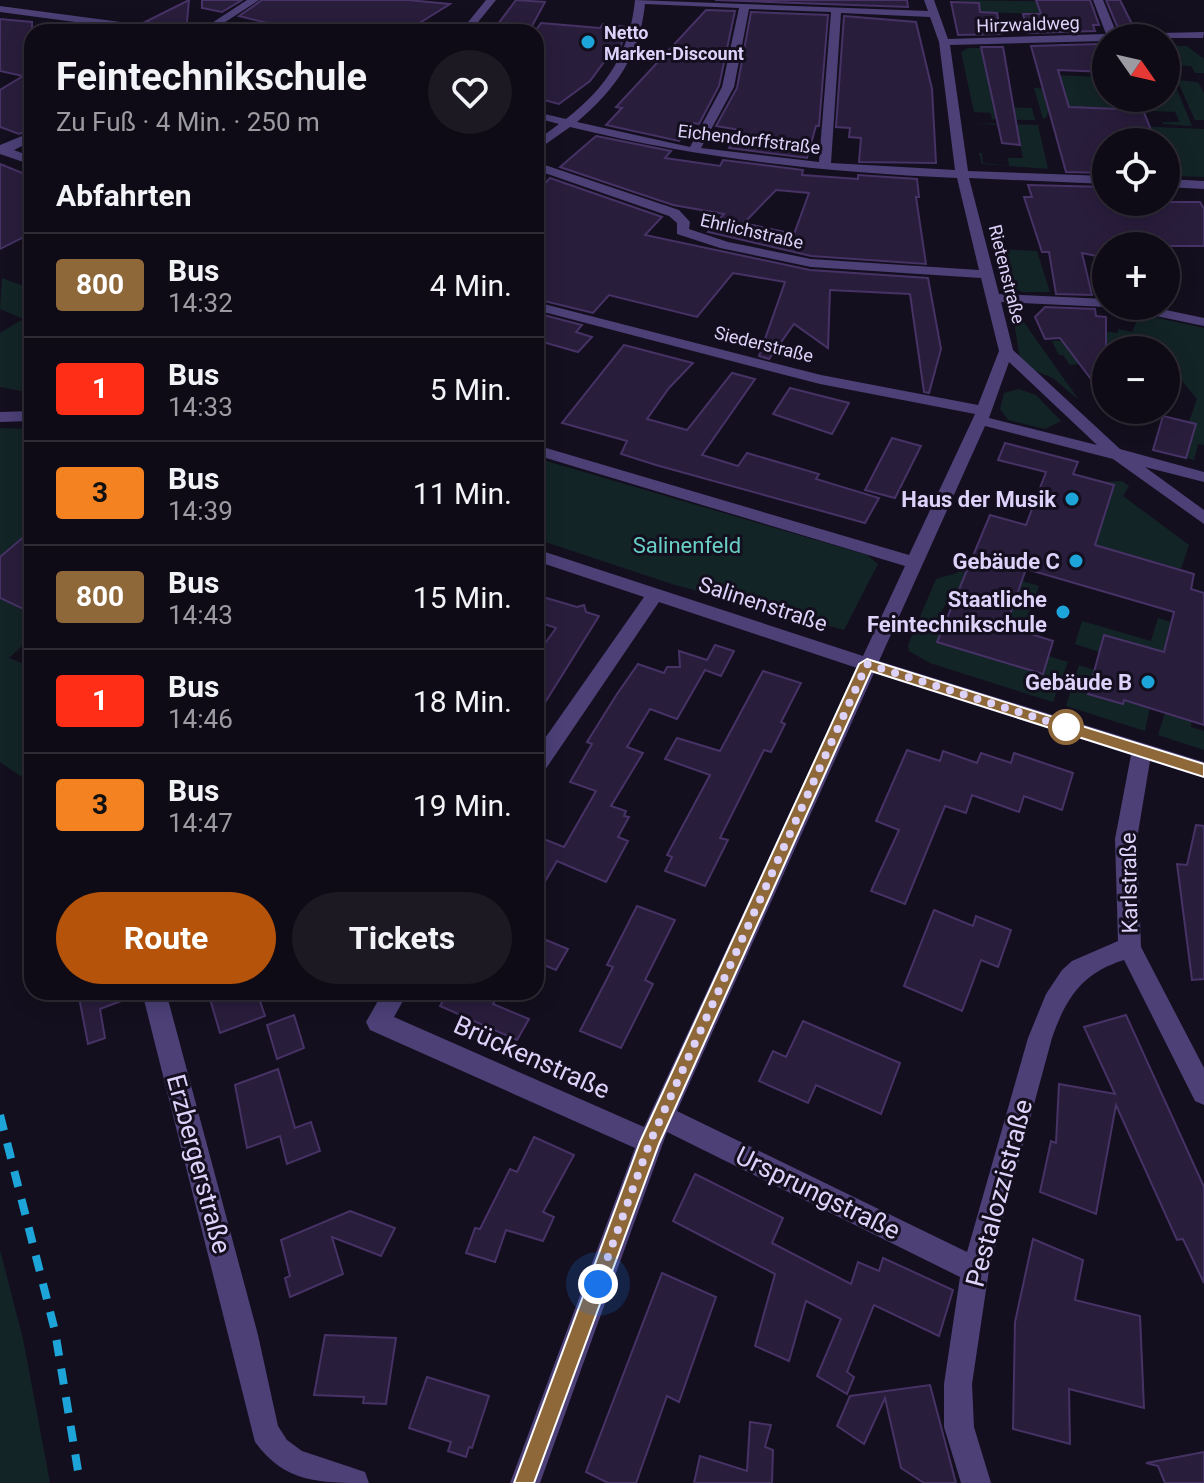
<!DOCTYPE html>
<html lang="de">
<head>
<meta charset="utf-8">
<style>
	:root { --surface:#0f0b16; --page:#1d1923; --text:#f1f3f6; --muted:#9b9ba1; --line:#2f2b35; --accent:#b45309 }
	body { margin:0; font-family:Roboto,sans-serif; background:var(--page); color:var(--text); height:100vh; display:flex; flex-direction:column; font-size:30px; white-space:nowrap }
	* { box-sizing:border-box; margin:0 }
	p { font-size:26px; color:var(--muted) }
	.icon { flex:none; width:44px; height:44px; fill:none; stroke:currentColor; stroke-width:2; stroke-linecap:round; stroke-linejoin:round }
	.map { position:relative; flex:1; overflow:hidden }
	.drawer { position:absolute; left:24px; top:24px; width:520px; height:976px; display:flex; flex-direction:column; background:var(--surface); border-radius:24px; box-shadow:0 4px 20px #0003,0 0 0 2px var(--line) }
	.drawer>* { flex:none }
	.badge { padding:0 16px; border-radius:6px; font-size:28px; line-height:52px }
	.needle { width:52px; rotate:124deg }
	.fabs { position:absolute; left:1092px; top:24px; display:grid; gap:16px }
	.fabs a { display:grid; place-items:center; width:88px; height:88px; border-radius:50%; background:var(--surface); box-shadow:0 4px 20px #0003,0 0 0 2px var(--line); font-size:40px }
	.you { position:absolute; width:40px; height:40px; margin:-20px; border:6px solid #fff; border-radius:50%; background:#1a73e8; box-shadow:0 0 0 12px #1a73e833 }
	.map>.badge { position:absolute; translate:-50% -50%; box-shadow:0 0 0 4px #fff }
	h2 { padding:0 32px; font-size:30px; line-height:72px }
	.round { display:grid; place-items:center; flex:none; width:84px; height:84px; border-radius:42px; background:var(--page) }
	.summary { display:flex; align-items:center; justify-content:space-between; height:136px; padding:0 32px }
	h1 { font-size:38px; font-weight:700; line-height:60px }
	.cta { display:flex; gap:16px; margin-top:auto; padding:16px 32px }
	.cta a { flex:1; height:92px; border-radius:48px; background:var(--accent); color:#fff; font-size:32px; font-weight:700; line-height:92px; text-align:center }
	.cta a+a { background:var(--page); color:var(--text) }
	ul { padding:0; list-style:none }
	li { display:flex; align-items:center; gap:24px; height:104px; padding:0 32px; border-top:2px solid var(--line) }
	li div { flex:1 }
	li b { display:block; font-size:30px }
	li em { font-style:normal }
	li .badge { min-width:88px; font-weight:700; text-align:center }
	.map>svg:first-child { display:block }
</style>
</head>
<body>
<div class="map">
<svg width="1204" height="1483" viewBox="0 0 1204 1483">
	<rect width="100%" height="100%" fill="#140f1e"/>
	<!-- green -->
	<g fill="#132427">
		<path d="M954 0 1091 2 1095 10 1039 8 1041 14 974 12 979 3Z"/>
		<path d="M1166 46H1187L1204 59V73H1195L1191 66 1166 65Z"/>
		<path d="M968 48H1002L1007 57 983 56 994 107 1032 108 1035 120 976 119H992L991 113 974 112 961 52Z"/>
		<path d="M1050 75 1106 77V98H1166V80H1173L1192 126 1163 124V122H1180L1175 112 1049 106 1047 117 1043 119 1034 88 1054 89Z"/>
		<path d="M1177 80 1198 82 1204 93V120H1195Z"/>
		<path d="M976 123 1038 125 1048 169 982 164 979 153H982L983 163 1009 166 1008 158H1023L1020 143H1008L1015 127Z"/>
		<path d="M1131 126 1204 129V177L1170 176 1166 165V142L1138 141Z"/>
		<path d="M996 249 1037 251 1050 292H1022L1010 286Z"/>
		<path d="M2 278 32 289V393L0 387V333L23 319 0 309Z"/>
		<path d="M1012 311 1018 314 1079 400 1053 378 1033 370 1020 358Z"/>
		<path d="M1140 314 1204 328V445L1198 444 1194 460 1179 456 1192 438 1196 424 1189 422 1197 399 1166 362V350H1141L1138 347 1106 350V361L1070 365 1063 355H1059L1052 341 1079 340 1074 328 1118 333V329L1132 332Z"/>
		<path d="M1019 389 1036 395 1061 421 1045 429 1008 420 1000 409 1004 393Z"/>
		<path d="M0 428 32 429V637L9 658 32 667V784L0 762Z"/>
		<path d="M536 458 867 555 878 564 844 630 675 585 536 539Z"/>
		<path d="M1122 481 1129 486 1123 496 1189 545 1181 569 1044 530 1050 518 1030 512 1035 502 1114 485 1102 482Z"/>
		<path d="M959 568 967 570 958 592 1013 607 1022 581 1039 586 1024 626 945 605 938 618 945 622 937 642 1042 674 1048 656 1068 662 1053 702 930 663 909 651 908 645 936 579 957 573Z"/>
		<path d="M1158 618 1171 622 1163 655 1104 636 1099 652 1075 644 1082 621 1151 641Z"/>
		<path d="M1079 665 1094 670 1089 694 1150 707 1145 731 1066 706Z"/>
		<path d="M1165 713 1192 720 1191 727 1204 731V750L1158 735Z"/>
		<path d="M0 1250 23 1339 50 1483H0Z"/>
	</g>
	<!-- building -->
	<g fill="#291d3c" stroke="#463265" stroke-width="2" fill-rule="evenodd">
		<path d="M189 0 186 32 173 26 145 22Z"/>
		<path d="M202 0H242L222 12 202 8Z"/>
		<path d="M262 0H408L450 4 405 32H304L239 16Z"/>
		<path d="M516 0 545 2 531 28 498 24Z"/>
		<path d="M715 0H907L908 7Z"/>
		<path d="M1036 0H1090L1099 25H1093L1095 31 1028 33 1023 14H1041Z"/>
		<path d="M1106 0H1120L1133 26H1117Z"/>
		<path d="M951 2 979 3 980 12 997 13 1001 34 958 35Z"/>
		<path d="M706 10 735 11 719 86 699 124 694 123 679 141 606 125 622 108 616 107Z"/>
		<path d="M751 12 828 15 819 126H816L807 158 729 148 740 130 716 126 737 88Z"/>
		<path d="M844 16 916 22 932 89 936 163 859 162 861 138 849 137 850 128 836 127Z"/>
		<path d="M0 19 32 22V129L19 134 0 127V90L23 76 0 71Z"/>
		<path d="M541 23 600 28 603 24 627 27 619 51 613 50 590 81 559 104 536 98V30Z"/>
		<path d="M1099 44 1106 72 1058 70 1069 107 1143 110 1156 142H1106V173L1066 172 1031 46Z"/>
		<path d="M981 47H1003L1020 145 1002 143Z"/>
		<path d="M596 136 671 151 665 158 720 166 723 160 803 170 802 175 858 179V175L917 179 919 197H916L926 264 811 256 708 232 724 214 673 205 560 167ZM776 190 809 193 794 234 744 223Z"/>
		<path d="M0 164 32 177V233L0 249Z"/>
		<path d="M550 178 662 217 645 235 810 270 928 278 941 349 929 393 924 392 910 294 830 290 828 348 794 324 769 359 759 356 785 282 733 273 697 317 609 295 593 313 536 299V193Z"/>
		<path d="M1028 185 1106 187V202H1200L1204 209V246H1106V258L1082 253 1092 295 1056 294 1049 252H1042L1024 197H1032Z"/>
		<path d="M1045 307 1095 309 1096 316 1106 317V399L1060 338 1045 339 1035 317Z"/>
		<path d="M536 313 582 325 576 332 592 337 578 352 536 340Z"/>
		<path d="M624 345 693 363 669 388 647 419 687 430 732 373 755 379 702 455 738 466 747 453 819 474 816 479 879 498 865 523 656 465 621 454 627 441 562 423Z"/>
		<path d="M790 388 849 403 832 434 773 414Z"/>
		<path d="M1163 416 1196 424 1186 458 1153 450Z"/>
		<path d="M892 438 921 446 895 498 865 490Z"/>
		<path d="M1005 443 1078 462 1073 474 1114 485 1095 545 1194 574 1191 589 1204 593V725L1124 700 1123 704 1088 694 1104 635 1164 652 1174 612 1026 569 1006 626 1053 641 1043 674 937 642 990 515 1026 525 1046 472 998 460Z"/>
		<path d="M32 530V613L0 598V557Z"/>
		<path d="M536 595 577 607 584 605 586 612 599 616 536 717V656L556 628 536 621Z"/>
		<path d="M715 645 734 651 721 676 705 670 677 719 650 709 627 747 643 753 611 806 626 811 624 816 629 817 618 837 628 841 606 882 557 861 536 897V836L564 847 596 791 570 782 592 744 587 742 617 694 638 664 664 673 667 667H680L679 651 707 660Z"/>
		<path d="M763 671 801 683 781 722 785 724 771 752 764 750 720 838 728 840 705 886 665 871 672 857 667 855 710 775 665 759 677 738 720 751Z"/>
		<path d="M907 750 940 761 943 751 977 763 981 753 1011 763 1014 753 1073 773 1062 810 1024 796 1019 812 972 795 966 813 945 806 905 904 871 891 899 830 876 821Z"/>
		<path d="M1196 825 1204 826V979L1192 980 1177 864 1187 865Z"/>
		<path d="M637 906 675 920 645 980 653 984 621 1048 580 1031 613 967 607 965Z"/>
		<path d="M934 910 973 926 976 916 1011 930 998 967 981 960 962 1011 904 986Z"/>
		<path d="M546 940 568 949 556 970 536 962Z"/>
		<path d="M78 992H139L140 994 100 1009 105 1038 88 1044Z"/>
		<path d="M208 992H257L265 1016 220 1033Z"/>
		<path d="M448 992H500L493 1004 529 1019 517 1040 440 1006Z"/>
		<path d="M294 1015 304 1048 277 1059 267 1025Z"/>
		<path d="M1126 1015 1204 1187V1283L1183 1239 1177 1240 1116 1105 1096 1214 1040 1192 1051 1141 1056 1143 1059 1084 1115 1094 1084 1027Z"/>
		<path d="M803 1021 900 1063 881 1114 816 1085 808 1103 759 1081 773 1051 786 1057Z"/>
		<path d="M278 1069 295 1128 311 1122 320 1151 287 1164 280 1136 247 1148 235 1085Z"/>
		<path d="M534 1137 574 1155 543 1212 554 1217 543 1241 506 1230 495 1262 466 1253 475 1228 480 1229 510 1169 517 1172Z"/>
		<path d="M695 1174 783 1218 772 1243 851 1284 858 1262 879 1271 883 1258 953 1290 939 1336 874 1305 847 1372 854 1377 847 1394 817 1376 841 1319 806 1301 789 1361 755 1346 775 1274 673 1221Z"/>
		<path d="M350 1211 395 1228 381 1256 332 1237 343 1274 290 1297 285 1278 290 1276 281 1240Z"/>
		<path d="M1033 1239 1083 1260 1075 1300 1140 1316 1144 1408 1069 1389 1070 1444 1013 1429 1015 1322Z"/>
		<path d="M662 1273 716 1297 679 1402 667 1396 636 1483H608L586 1472Z"/>
		<path d="M325 1335 396 1338 386 1404 363 1403 364 1397 314 1395Z"/>
		<path d="M427 1377 489 1396 472 1448 469 1447 466 1457 448 1451 451 1442 409 1428Z"/>
		<path d="M930 1385 956 1483H924L901 1468 885 1398 864 1444 837 1426 850 1396Z"/>
		<path d="M750 1422 771 1425 765 1447 773 1450 772 1483H694L700 1456 747 1471Z"/>
		<path d="M1204 1452V1483H1165L1158 1466 1146 1463Z"/>
	</g>
	<g fill="none" stroke-linecap="round" stroke-linejoin="round">
		<!-- minor -->
		<g fill="#4c4077" fill-rule="evenodd">
			<path d="M247 0H259L210 32H198Z"/>
			<path d="M486 0H496L470 32H460Z"/>
			<path d="M635 0 928 11 924 0H934L948 39 1106 34 1093 0H1103L1117 34 1204 32 1203 38H1106V41L950 45 968 171 1106 176V184L969 178 999 294 1106 299V306H1111L1106 307 1001 302 1013 350 1120 449 1204 472V482L1145 467 1204 510V524L1113 459 985 426 879 661 1204 762V778L1150 761 1137 839 1141 947 1204 1068V1105L1195 1101 1124 960C1082 973 1066 998 1052 1038L989 1270 972 1384 974 1427 991 1483H961L944 1427V1384L960 1277 667 1132 540 1483H510L635 1148 370 1030 366 1022 383 992H408L394 1017 644 1127 857 668 659 602 543 773 536 775V751L644 597 536 561V549L863 656 905 566 536 455V445L909 555 975 414 820 384 536 310V302L821 375 978 405 999 351 981 278 811 267 720 248 677 234V223L669 216 536 170V162L679 210 690 222 689 229 728 242 811 259 979 270 957 178C822 172 701 159 570 127L536 151V141L559 124 536 118V112L566 119C607 87 630 52 635 0ZM645 4 739 8 722 87 690 147 577 122C616 89 640 55 645 4ZM749 9 831 12 819 162 701 148 734 87ZM841 13 930 17 939 42 955 170 831 163ZM1009 362 1097 445 989 418ZM874 673 1131 755 1115 839 1118 941 1072 961 1062 970 1046 994 1028 1038 967 1252 677 1111Z"/>
			<path d="M0 6 173 29 178 32H150L0 12Z"/>
			<path d="M32 132V141L14 150 32 157V165L0 154V145Z"/>
			<path d="M1166 179 1204 181V189L1166 187Z"/>
			<path d="M1120 306H1147L1204 318V326L1127 310Z"/>
			<path d="M32 411V421L0 422V412Z"/>
			<path d="M142 992H166L258 1335 278 1426 287 1440 302 1451 365 1472 369 1483C319 1483 285 1483 255 1442Z"/>
		</g>
		<!-- rail -->
		<path stroke="#1da5d9" stroke-width="8" stroke-dasharray="16 13" stroke-linecap="butt" d="M0 1115 55 1331 80 1483"/>
	</g>
	<!-- line -->
	<path fill="#8f683a" stroke="#fff" stroke-width="2" d="M867 659 1204 764V777L871 671 659 1144 534 1483H514L640 1142 859 664Z"/>
	<g fill="none" stroke-linecap="round" stroke-linejoin="round">
		<!-- walk -->
		<path stroke="#ddd2f9" stroke-width="8" stroke-dasharray="0 14.4" d="M598 1284 650 1142 867 664 1066 727"/>
	</g>
	<!-- markers -->
	<g fill="#1da5d9" stroke="#140f1e" stroke-width="3">
		<circle cx="588" cy="42" r="8"/>
		<circle cx="1072" cy="499" r="8"/>
		<circle cx="1076" cy="561" r="8"/>
		<circle cx="1063" cy="612" r="8"/>
		<circle cx="1148" cy="682" r="8"/>
	</g>
	<circle fill="#fff" stroke="#8f683a" stroke-width="4" cx="1066" cy="727" r="16"/>
	<g text-anchor="middle" dominant-baseline="central" stroke-width="6" stroke-linejoin="round" paint-order="stroke">
		<!-- far-street labels -->
		<g font-size="18" fill="#ddd2f9" stroke="#140f1e">
			<text transform="translate(1028 24) rotate(-2)">Hirzwaldweg</text>
			<text transform="translate(749 139) rotate(7)">Eichendorffstraße</text>
			<text transform="translate(752 231) rotate(13)">Ehrlichstraße</text>
			<text transform="translate(1007 274) rotate(76)">Rietenstraße</text>
			<text transform="translate(764 344) rotate(14)">Siederstraße</text>
		</g>
		<!-- far-poi labels -->
		<g font-size="18" font-weight="bold" fill="#ddd2f9" stroke="#140f1e" text-anchor="start">
			<text x="604" y="32">Netto<tspan x="604" dy="21">Marken-Discount</tspan></text>
		</g>
		<!-- poi labels -->
		<g font-size="22" font-weight="bold" fill="#ddd2f9" stroke="#140f1e" text-anchor="end">
			<text x="1056" y="499">Haus der Musik</text>
			<text x="1060" y="561">Gebäude C</text>
			<text x="1047" y="599">Staatliche<tspan x="1047" dy="25">Feintechnikschule</tspan></text>
			<text x="1132" y="682">Gebäude B</text>
		</g>
		<!-- park labels -->
		<g font-size="22" fill="#68cfc7" stroke="#140f1e">
			<text x="687" y="545">Salinenfeld</text>
		</g>
		<!-- street labels -->
		<g font-size="22" fill="#ddd2f9" stroke="#140f1e">
			<text transform="translate(763 604) rotate(18)">Salinenstraße</text>
			<text transform="translate(1129 883) rotate(-91)">Karlstraße</text>
		</g>
		<!-- near-street labels -->
		<g font-size="26" fill="#ddd2f9" stroke="#140f1e">
			<text transform="translate(532 1057) rotate(24)">Brückenstraße</text>
			<text transform="translate(199 1164) rotate(75)">Erzbergerstraße</text>
			<text transform="translate(818 1193) rotate(26)">Ursprungstraße</text>
			<text transform="translate(999 1193) rotate(-75)">Pestalozzistraße</text>
		</g>
	</g>
</svg>
<div class="fabs">
<a><svg class="needle" viewBox="-14 -14 28 28"><path d="M0-13l5 13h-10z" fill="#e53935"/><path d="M0 13l5-13h-10z" fill="#9b9ba1"/></svg></a>
<a><svg class="icon" aria-label="locate" viewBox="0 0 24 24"><circle cx="12" cy="12" r="6"/><path d="M12 2v4M12 18v4M2 12h4M18 12h4"/></svg></a>
<a>+</a>
<a>−</a>
</div>
<div class="you" style="left:598px;top:1284px"></div>
<section class="drawer">
<div class="summary"><div><h1>Feintechnikschule</h1><p>Zu Fuß · 4 Min. · 250 m</p></div><a class="round"><svg class="icon" aria-label="heart" viewBox="0 0 24 24"><path d="M12 20l-8-8c-3-5 5-10 8-4 3-6 11-1 8 4z"/></svg></a></div>
<h2>Abfahrten</h2>
<ul>
<li><span class="badge" style="background:#8f683a;color:#fff">800</span><div><b>Bus</b><p>14:32</p></div><em>4 Min.</em></li>
<li><span class="badge" style="background:#ff2e17;color:#fff">1</span><div><b>Bus</b><p>14:33</p></div><em>5 Min.</em></li>
<li><span class="badge" style="background:#f58220;color:#111">3</span><div><b>Bus</b><p>14:39</p></div><em>11 Min.</em></li>
<li><span class="badge" style="background:#8f683a;color:#fff">800</span><div><b>Bus</b><p>14:43</p></div><em>15 Min.</em></li>
<li><span class="badge" style="background:#ff2e17;color:#fff">1</span><div><b>Bus</b><p>14:46</p></div><em>18 Min.</em></li>
<li><span class="badge" style="background:#f58220;color:#111">3</span><div><b>Bus</b><p>14:47</p></div><em>19 Min.</em></li>
</ul>
<div class="cta"><a>Route</a><a>Tickets</a></div>
</section>
</div>
</body>
</html>
